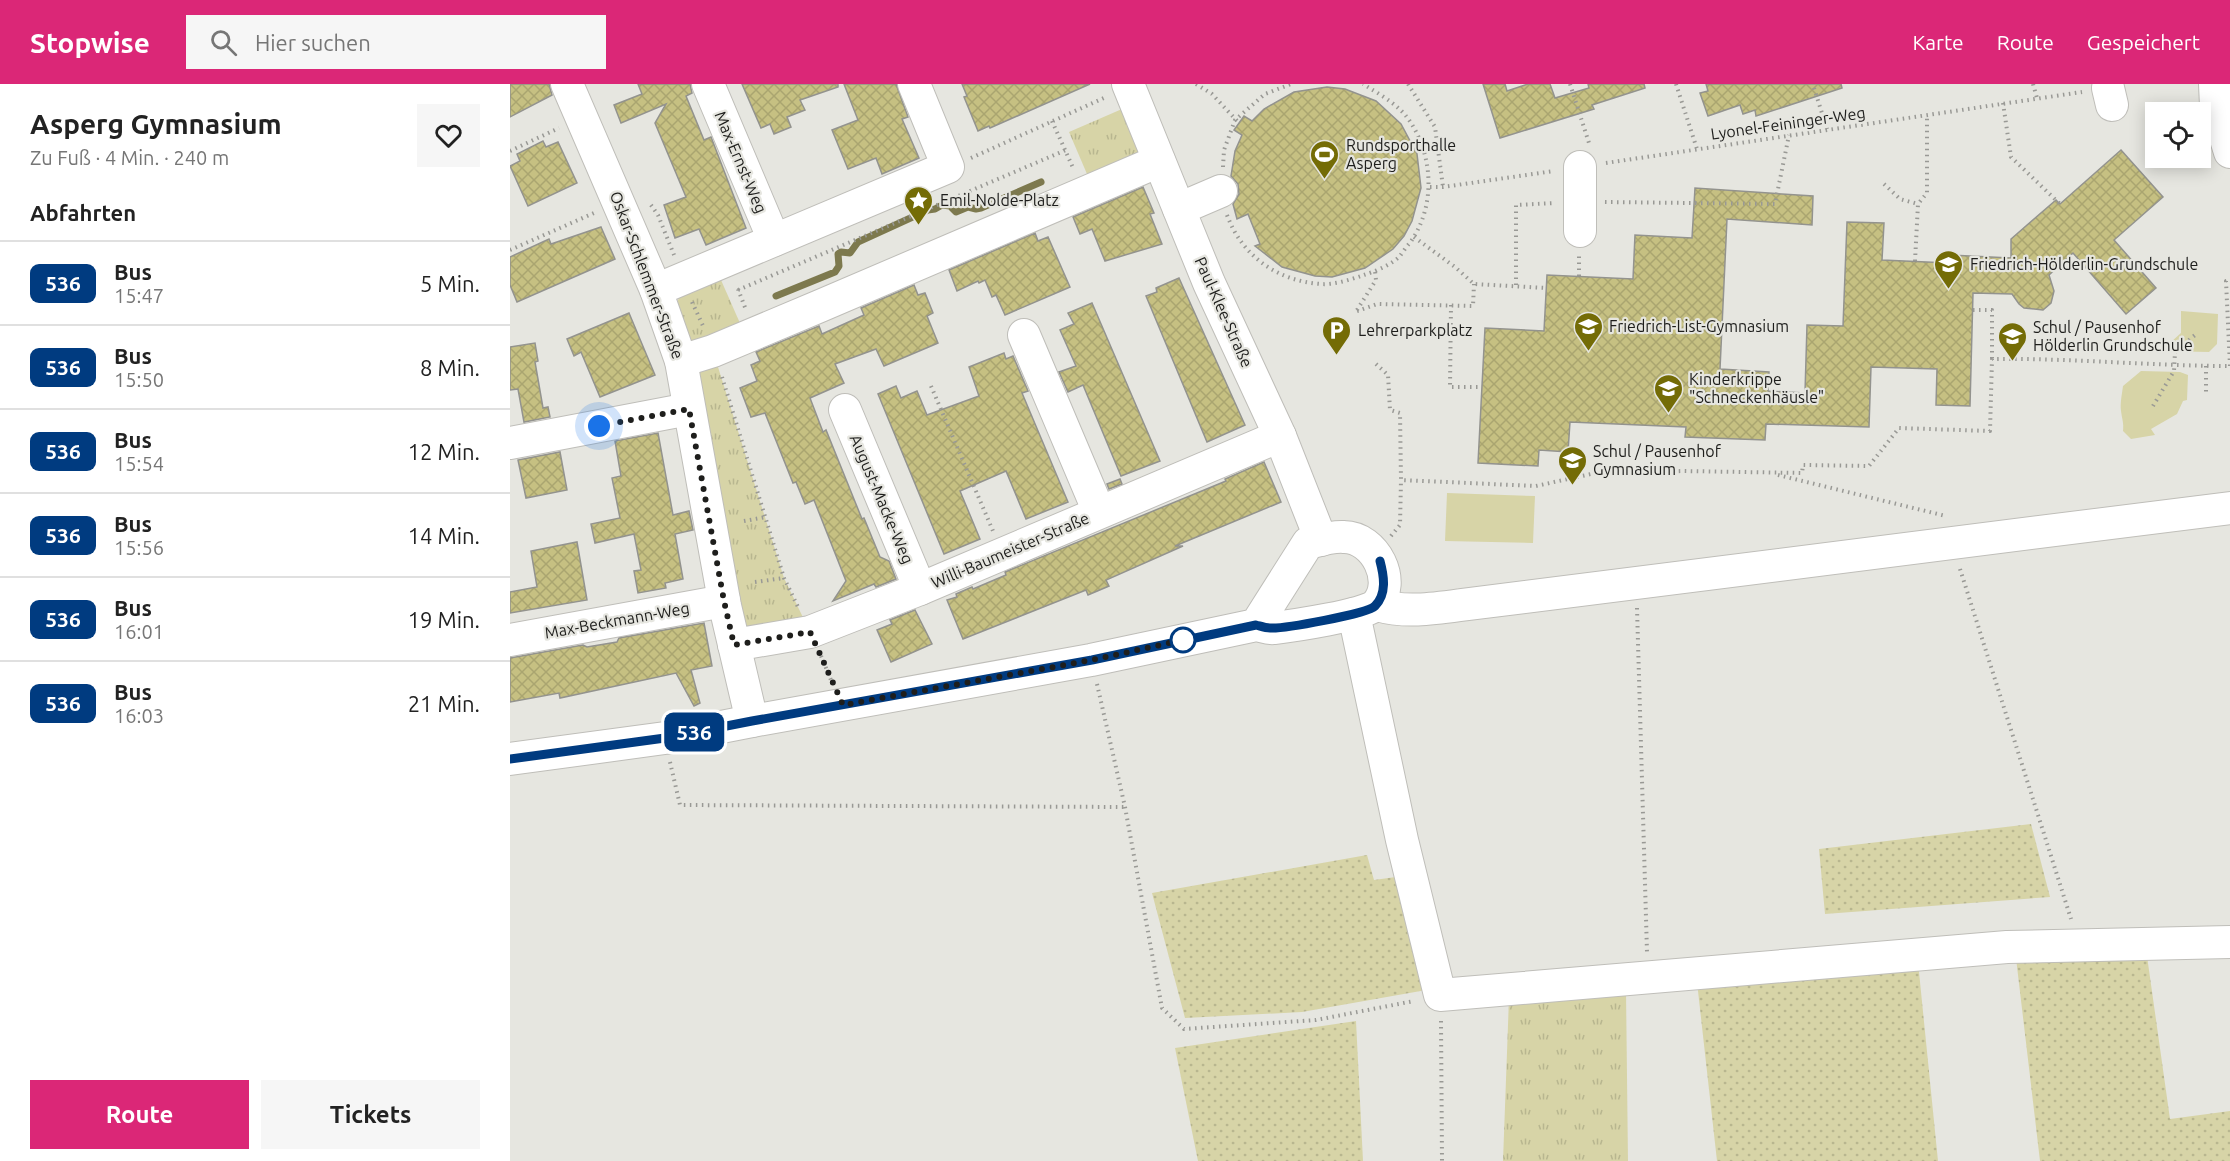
<!DOCTYPE html>
<html lang="de">
<head>
<meta charset="utf-8">
<style>
	:root { --surface:#fff; --page:#f6f6f6; --text:#222; --muted:#767676; --line:#e0e0e0; --accent:#db2777 }
	body { margin:0; font-family:Ubuntu,sans-serif; background:var(--page); color:var(--text); height:100vh; display:flex; flex-direction:column; font-size:22px; white-space:nowrap }
	* { box-sizing:border-box; margin:0 }
	p { font-size:20px; color:var(--muted) }
	.icon { flex:none; width:33px; height:33px; fill:none; stroke:currentColor; stroke-width:2; stroke-linecap:round; stroke-linejoin:round }
	.map { position:relative; flex:1; overflow:hidden }
	.panel { display:flex; flex-direction:column; background:var(--surface); width:510px }
	.panel>* { flex:none }
	.badge { padding:0 12px; border-radius:9px; font-size:21px; line-height:39px }
	.tools { position:absolute; left:1635px; top:18px; display:grid; gap:12px }
	.tools a { display:grid; place-items:center; width:66px; height:66px; border-radius:0px; background:var(--surface); box-shadow:0 3px 15px #0003; font-size:30px }
	.you { position:absolute; width:30px; height:30px; margin:-15px; border:4px solid #fff; border-radius:50%; background:#1a73e8; box-shadow:0 0 0 9px #1a73e833 }
	.map>.badge { position:absolute; translate:-50% -50%; box-shadow:0 0 0 3px #fff }
	h2 { padding:0 30px; font-size:22px; line-height:54px }
	.round { display:grid; place-items:center; flex:none; width:63px; height:63px; border-radius:0px; background:var(--page) }
	.summary { display:flex; align-items:center; justify-content:space-between; height:102px; padding:0 30px }
	h1 { font-size:28px; font-weight:700; line-height:45px }
	.cta { display:flex; gap:12px; margin-top:auto; padding:12px 30px }
	.cta a { flex:1; height:69px; border-radius:0px; background:var(--accent); color:#fff; font-size:24px; font-weight:700; line-height:69px; text-align:center }
	.cta a+a { background:var(--page); color:var(--text) }
	ul { padding:0; list-style:none }
	li { display:flex; align-items:center; gap:18px; height:84px; padding:0 30px; border-top:2px solid var(--line) }
	li div { flex:1 }
	li b { display:block; font-size:22px }
	li em { font-style:normal }
	li .badge { min-width:66px; font-weight:700; text-align:center }
	header { display:flex; align-items:center; gap:36px; box-sizing:border-box; height:84px; padding:0 30px; background:var(--accent); color:#fff }
	header strong { font-size:28px }
	nav { display:flex; gap:33px; margin-inline-start:auto; font-size:21px }
	.search { width:420px; height:54px; background:var(--page); display:flex; align-items:center; gap:15px; box-sizing:border-box; padding:0 21px; border-radius:0px; color:var(--muted); font-size:22px }
	main { display:flex; flex:1; min-height:0 }
	.map>svg:first-child { display:block }
</style>
</head>
<body>
<header>
<strong>Stopwise</strong>
<div class="search"><svg class="icon" aria-label="search" viewBox="0 0 24 24"><circle cx="10" cy="10" r="6"/><path d="M15 15l6 6"/></svg>Hier suchen</div>
<nav><a>Karte</a><a>Route</a><a>Gespeichert</a></nav>
</header>
<main>
<section class="panel">
<div class="summary"><div><h1>Asperg Gymnasium</h1><p>Zu Fuß · 4 Min. · 240 m</p></div><a class="round"><svg class="icon" aria-label="heart" viewBox="0 0 24 24"><path d="M12 20l-8-8c-3-5 5-10 8-4 3-6 11-1 8 4z"/></svg></a></div>
<h2>Abfahrten</h2>
<ul>
<li><span class="badge" style="background:#003b80;color:#fff">536</span><div><b>Bus</b><p>15:47</p></div><em>5 Min.</em></li>
<li><span class="badge" style="background:#003b80;color:#fff">536</span><div><b>Bus</b><p>15:50</p></div><em>8 Min.</em></li>
<li><span class="badge" style="background:#003b80;color:#fff">536</span><div><b>Bus</b><p>15:54</p></div><em>12 Min.</em></li>
<li><span class="badge" style="background:#003b80;color:#fff">536</span><div><b>Bus</b><p>15:56</p></div><em>14 Min.</em></li>
<li><span class="badge" style="background:#003b80;color:#fff">536</span><div><b>Bus</b><p>16:01</p></div><em>19 Min.</em></li>
<li><span class="badge" style="background:#003b80;color:#fff">536</span><div><b>Bus</b><p>16:03</p></div><em>21 Min.</em></li>
</ul>
<div class="cta"><a>Route</a><a>Tickets</a></div>
</section>
<div class="map">
<svg width="1720" height="1077" viewBox="0 0 1720 1077">
	<defs>
		<pattern id="grass-tufts" width="24" height="20" patternUnits="userSpaceOnUse" patternTransform="scale(1.5)"><rect width="24" height="20" fill="#d7d4a7"/><path d="M3 7l-1-3M5 7V3M7 7l1-3M15 17l-1-3M17 17v-4M19 17l1-3" fill="none" stroke="#b8b68f"/></pattern>
		<pattern id="garden-dots" width="8" height="8" patternUnits="userSpaceOnUse" patternTransform="scale(1.5)"><rect width="8" height="8" fill="#d7d4a7"/><path d="M2 2h.1M6 6h.1" fill="none" stroke="#b8b68f" stroke-width="1.8" stroke-linecap="round"/></pattern>
		<pattern id="building-cross-hatch" width="8" height="8" patternUnits="userSpaceOnUse" patternTransform="scale(1.5)"><rect width="8" height="8" fill="#c6c082"/><path d="M0 0l8 8M0 8l8-8" fill="none" stroke="#aaa570"/></pattern>
	</defs>
	<rect width="100%" height="100%" fill="#e6e6e0"/>
	<!-- grass -->
	<g fill="url(#grass-tufts)">
		<path d="M612 25 632 74 580 97 559 48Z"/>
		<path d="M211 196 233 246 178 260 163 227 169 214Z"/>
		<path d="M203 267 274 494 300 548 224 561 171 277Z"/>
		<path d="M1116 906 1118 1077H993L999 914Z"/>
	</g>
	<!-- park -->
	<g fill="#d7d4a7">
		<path d="M1671 227 1708 230 1707 260 1699 268 1651 267 1671 249Z"/>
		<path d="M1631 287 1670 288 1678 291 1677 316 1673 317 1667 330 1641 345 1645 351 1621 355 1613 347C1614 339 1612 335 1611 327 1610 319 1612 310 1613 302Z"/>
		<path d="M937 409 1025 412 1023 459 935 457Z"/>
	</g>
	<!-- garden -->
	<g fill="url(#garden-dots)">
		<path d="M1521 740 1540 813 1315 830 1309 765Z"/>
		<path d="M857 771 864 796 893 792 922 905 792 928 675 934 642 809Z"/>
		<path d="M1636 865 1660 1035 1720 1027V1077H1530L1506 874Z"/>
		<path d="M1408 878 1428 1077H1207L1187 898Z"/>
		<path d="M846 937 853 1077H688L665 964Z"/>
	</g>
	<g fill="none" stroke-linecap="round" stroke-linejoin="round">
		<!-- stream -->
		<path stroke="#7d794e" stroke-width="7" d="M266 212 325 188 329 182 328 170 331 168 340 169 348 158 418 126 425 125 432 121 440 122 446 128 458 123 466 125 471 124 531 98"/>
	</g>
	<!-- building -->
	<g fill="url(#building-cross-hatch)" stroke="#93938e" stroke-width="1.5">
		<path d="M0 0H39L42 11 0 33Z"/>
		<path d="M128 0H180L182 9 176 12 194 56 201 53 236 144 196 161 189 145 165 154 154 121 176 113 145 39 156 20 111 39 104 21 132 10Z"/>
		<path d="M232 0H328V3L290 16 295 26 277 33 281 43 264 50 260 40 251 44Z"/>
		<path d="M334 0H386L398 33 392 35 409 74 372 90 366 74 338 85 322 46 348 36Z"/>
		<path d="M452 0H580L480 44 479 42 468 47 454 13 457 12Z"/>
		<path d="M973 0H995L997 7 1018 0H1040L1045 14 1079 4 1078 0H1134L1135 4 1082 21 1084 25 990 54Z"/>
		<path d="M1196 0H1331L1332 4 1246 32 1245 26 1233 30 1230 21 1198 32 1190 9 1198 7Z"/>
		<path d="M817 3 835 5 866 17 891 40 907 70 911 104 902 137 894 152 883 165 855 184 822 193 805 192 772 183 745 162 750 160 738 130 727 135 723 120 729 110 728 100 721 92 725 67 732 51 724 46 734 32 742 37 754 25 784 8Z"/>
		<path d="M33 57 36 63 48 58 67 99 18 122 0 82 10 77 7 70Z"/>
		<path d="M1611 66 1653 113 1604 156 1646 204 1616 230 1563 169 1539 191 1544 207 1541 219 1533 226 1514 224 1509 220 1502 210 1463 209 1460 322 1426 321 1427 285 1361 283 1359 343 1256 340 1255 356 1175 353 1176 343 1060 338 1058 368 1029 366 1028 382 968 379 975 244 1034 247 1037 191 1123 195 1125 151 1182 154 1185 104 1303 112 1302 141 1217 135 1210 285 1259 288 1258 307 1295 309 1297 241 1333 242 1337 138 1374 139 1372 176 1439 179 1440 171 1501 174V155L1546 116 1550 120Z"/>
		<path d="M633 103 644 129 640 130 652 160 595 177 582 145 570 150 563 133Z"/>
		<path d="M91 143 105 175 7 218 0 201V173L39 155 41 160Z"/>
		<path d="M525 149 528 157 538 153 560 203 495 231 486 211 482 213 475 196 469 199 468 197 447 207 439 186Z"/>
		<path d="M669 194 735 341 697 358 636 212 647 208 646 204Z"/>
		<path d="M404 201 408 211 415 209 423 229 417 232 428 259 374 282 366 265 325 280 334 299 300 314 313 348 316 346 352 435 354 434 370 473 379 477 386 495 366 503 364 500 323 517 336 497 304 416 295 420 286 398 283 399 255 329 241 333 230 304 247 297 241 281 250 277 246 268 309 242 312 250 354 231 351 224Z"/>
		<path d="M582 219 650 377 611 392 573 301 558 308 549 288 566 282 550 246 564 240 558 229Z"/>
		<path d="M119 229 145 291 90 313 71 268 64 272 57 255Z"/>
		<path d="M25 259 28 277 25 278 33 324 38 323 40 333 14 338 8 305 0 306V263Z"/>
		<path d="M494 269 496 275 503 272 518 307 512 309 558 418 516 435 496 387 450 407 470 455 434 470 368 310 386 302 391 314 407 307 417 331 469 312 459 283Z"/>
		<path d="M148 349 163 431 179 427 183 446 165 450 173 495 155 499 156 504 128 509 124 487 131 486 124 450 85 459 81 440 110 434 102 394 111 392 105 357Z"/>
		<path d="M50 368 57 406 16 414 8 376Z"/>
		<path d="M754 378 771 418 665 462H673L596 496 599 502 578 511 576 506 453 555 437 516 447 513 446 510 462 503 463 505 496 491 495 488 716 397 715 395Z"/>
		<path d="M610 395 612 400 599 405 597 400Z"/>
		<path d="M67 458 77 516 0 529V508L27 503 21 467Z"/>
		<path d="M405 526 422 560 381 578 367 546 382 540 380 536Z"/>
		<path d="M194 539 202 582 181 586 190 619 184 622 166 589 50 614 49 609 0 618V574L73 561 77 563 107 558 109 554Z"/>
	</g>
	<g fill="none" stroke-linecap="round" stroke-linejoin="round">
		<defs>
			<g id="minor">
				<path d="M57 0 146 206 171 277 215 522 242 637"/>
				<path d="M198 0 264 156"/>
				<path d="M618 0 699 199 770 352 811 456"/>
				<path d="M1705 0 1706 22 1720 68"/>
				<path d="M1598 4 1602 21"/>
				<path d="M669 125 711 107"/>
				<path d="M1070 147V83"/>
				<path d="M146 206 438 83 404 0"/>
				<path d="M514 251 589 428"/>
				<path d="M171 277 203 267 310 222 649 77"/>
				<path d="M335 326 410 505"/>
				<path d="M0 359 179 325"/>
				<path d="M867 521C895 529 922 525 951 521L1720 424"/>
				<path d="M844 530 892 756 930 911 1497 863 1720 858"/>
				<path d="M0 556 214 517"/>
				<path d="M224 561 300 548 410 505 770 352"/>
				<path d="M0 675 155 654 242 637 581 576 746 541C752 542 758 545 764 544 781 542 856 531 866 521 888 498 865 453 834 453 823 452 810 456 798 459L746 541"/>
			</g>
		</defs>
		<!-- minor casing -->
		<use href="#minor" stroke="#bfbeb9" stroke-width="34"/>
		<!-- path -->
		<g stroke="#999995" stroke-width="4" stroke-dasharray="1.5 4.5" stroke-linecap="butt">
			<path d="M686 0 702 10 729 39"/>
			<path d="M898 0 925 43 933 103"/>
			<path d="M1060 0 1079 59"/>
			<path d="M1166 0 1187 65"/>
			<path d="M1523 0 1527 14"/>
			<path d="M1304 4 1317 45"/>
			<path d="M1493 19 1501 73 1550 120"/>
			<path d="M542 37 564 86"/>
			<path d="M0 67 49 44"/>
			<path d="M461 74 596 13"/>
			<path d="M1096 79 1572 8"/>
			<path d="M713 83 714 66 725 36 755 10 781 0"/>
			<path d="M1374 100 1390 115 1408 120"/>
			<path d="M920 103H933L1044 87"/>
			<path d="M1095 118 1265 120 1279 51"/>
			<path d="M141 121 148 131 164 171"/>
			<path d="M717 131C732 172 767 197 811 200 823 201 839 196 851 192 863 188 877 183 888 174 892 170 895 164 899 160 926 124 924 72 899 36 888 20 869 10 853 0"/>
			<path d="M904 153 945 183 964 200 1036 204"/>
			<path d="M0 166 84 129"/>
			<path d="M1405 177 1408 120 1417 109V31"/>
			<path d="M1069 192V172"/>
			<path d="M1006 201V121L1045 119"/>
			<path d="M228 205 236 226"/>
			<path d="M228 206 556 66"/>
			<path d="M182 218 194 244"/>
			<path d="M941 221 940 303H972"/>
			<path d="M847 226 866 196 865 187"/>
			<path d="M1463 226H1482V275"/>
			<path d="M847 227 867 220 963 222 964 200"/>
			<path d="M866 280 878 291 880 326 890 329 891 396 1026 402 1081 390 1173 387 1292 389 1293 381 1359 382 1389 344 1480 347 1482 275C1562 274 1641 282 1720 282"/>
			<path d="M1696 282V312"/>
			<path d="M1720 282 1716 197 1720 196"/>
			<path d="M212 293 274 494 289 525"/>
			<path d="M421 302 483 447"/>
			<path d="M1643 322 1664 287 1665 268 1685 251"/>
			<path d="M1268 391 1436 432"/>
			<path d="M234 437 256 433"/>
			<path d="M881 452 890 441 891 396"/>
			<path d="M1450 485 1561 835"/>
			<path d="M245 498 274 494"/>
			<path d="M1127 524 1137 868"/>
			<path d="M311 572 321 596"/>
			<path d="M587 600 615 723 652 924 674 945 806 936 904 917"/>
			<path d="M160 678 170 721 615 723"/>
			<path d="M931 937 932 1077"/>
		</g>
		<!-- minor -->
		<use href="#minor" stroke="#fff" stroke-width="32"/>
	</g>
	<g fill="none" stroke-linecap="round" stroke-linejoin="round">
		<defs>
			<path id="line" d="M0 675 155 654 242 637 582 576 746 541C750 542 755 544 760 544 773 545 857 530 865 522 877 510 874 492 870 477"/>
		</defs>
		<!-- line casing -->
		<use href="#line" stroke="#fff" stroke-width="14"/>
		<!-- line -->
		<use href="#line" stroke="#003b80" stroke-width="9"/>
		<!-- walk -->
		<path stroke="#1e1e1c" stroke-width="6" stroke-dasharray="0 10.8" d="M89 342 179 325 214 517 224 561 300 548 333 621 582 576 673 556"/>
	</g>
	<!-- icons -->
	<defs>
		<symbol id="stadium-pin" viewBox="-11 -11 22 30"><path d="M0 17L-7.5 6A9.5 9.5 0 1 1 7.5 6Z" fill="#746c06" stroke="#e6e6e0"/><path d="M0-5a6.5 5 0 1 0 0 10a6.5 5 0 1 0 0-10ZM-3.5-1.8h7v3.6h-7Z" fill="#fff"/></symbol>
		<symbol id="sight-pin" viewBox="-11 -11 22 30"><path d="M0 17L-7.5 6A9.5 9.5 0 1 1 7.5 6Z" fill="#746c06" stroke="#e6e6e0"/><path d="M0-6L1.8-2.2L6-1.7L2.9 1.2L3.7 5.4L0 3.3L-3.7 5.4L-2.9 1.2L-6-1.7L-1.8-2.2Z" fill="#fff"/></symbol>
		<symbol id="school-pin" viewBox="-11 -11 22 30"><path d="M0 17L-7.5 6A9.5 9.5 0 1 1 7.5 6Z" fill="#746c06" stroke="#e6e6e0"/><path d="M0-5L7-2L0 1L-7-2ZM-4 1L0 2.5L4 1V4Q0 6-4 4Z" fill="#fff"/></symbol>
		<symbol id="parking-pin" viewBox="-11 -11 22 30"><path d="M0 17L-7.5 6A9.5 9.5 0 1 1 7.5 6Z" fill="#746c06" stroke="#e6e6e0"/><path d="M-3.5-5.5H1a3.5 3.5 0 0 1 0 7H-1V5.5H-3.5ZM-1-3.4V-.6H.8a1.4 1.4 0 0 0 0-2.8Z" fill="#fff"/></symbol>
	</defs>
	<g fill-rule="evenodd">
		<use href="#stadium-pin" x="798" y="54" width="33" height="45"/>
		<use href="#sight-pin" x="392" y="100" width="33" height="45"/>
		<use href="#school-pin" x="1422" y="164" width="33" height="45"/>
		<use href="#school-pin" x="1062" y="226" width="33" height="45"/>
		<use href="#parking-pin" x="810" y="230" width="33" height="45"/>
		<use href="#school-pin" x="1486" y="236" width="33" height="45"/>
		<use href="#school-pin" x="1142" y="288" width="33" height="45"/>
		<use href="#school-pin" x="1046" y="360" width="33" height="45"/>
	</g>
	<!-- markers -->
	<circle fill="#fff" stroke="#003b80" stroke-width="3" cx="673" cy="556" r="12"/>
	<g text-anchor="middle" dominant-baseline="central" stroke-width="4.5" stroke-linejoin="round" paint-order="stroke">
		<!-- street labels -->
		<g font-size="16" fill="#1e1e1c" stroke="#e6e6e0">
			<text transform="translate(1278 39) rotate(-8)">Lyonel-Feininger-Weg</text>
			<text transform="translate(231 78) rotate(67)">Max-Ernst-Weg</text>
			<text transform="translate(137 191) rotate(69)">Oskar-Schlemmer-Straße</text>
			<text transform="translate(714 228) rotate(66)">Paul-Klee-Straße</text>
			<text transform="translate(372 415) rotate(67)">August-Macke-Weg</text>
			<text transform="translate(500 466) rotate(-23)">Willi-Baumeister-Straße</text>
			<text transform="translate(107 536) rotate(-10)">Max-Beckmann-Weg</text>
		</g>
		<!-- poi labels -->
		<g font-size="16" fill="#1e1e1c" stroke="#e6e6e0" text-anchor="start">
			<text x="836" y="61">Rundsporthalle<tspan x="836" dy="18">Asperg</tspan></text>
			<text x="430" y="116">Emil-Nolde-Platz</text>
			<text x="1460" y="180">Friedrich-Hölderlin-Grundschule</text>
			<text x="1099" y="242">Friedrich-List-Gymnasium</text>
			<text x="1523" y="243">Schul / Pausenhof<tspan x="1523" dy="18">Hölderlin Grundschule</tspan></text>
			<text x="848" y="246">Lehrerparkplatz</text>
			<text x="1179" y="295">Kinderkrippe<tspan x="1179" dy="18">"Schneckenhäusle"</tspan></text>
			<text x="1083" y="367">Schul / Pausenhof<tspan x="1083" dy="18">Gymnasium</tspan></text>
		</g>
	</g>
</svg>
<div class="tools">
<a><svg class="icon" aria-label="locate" viewBox="0 0 24 24"><circle cx="12" cy="12" r="6"/><path d="M12 2v4M12 18v4M2 12h4M18 12h4"/></svg></a>
</div>
<div class="you" style="left:89px;top:342px"></div>
<b class="badge" style="left:184px;top:648px;background:#003b80;color:#fff">536</b>
</div>
</main>
</body>
</html>
